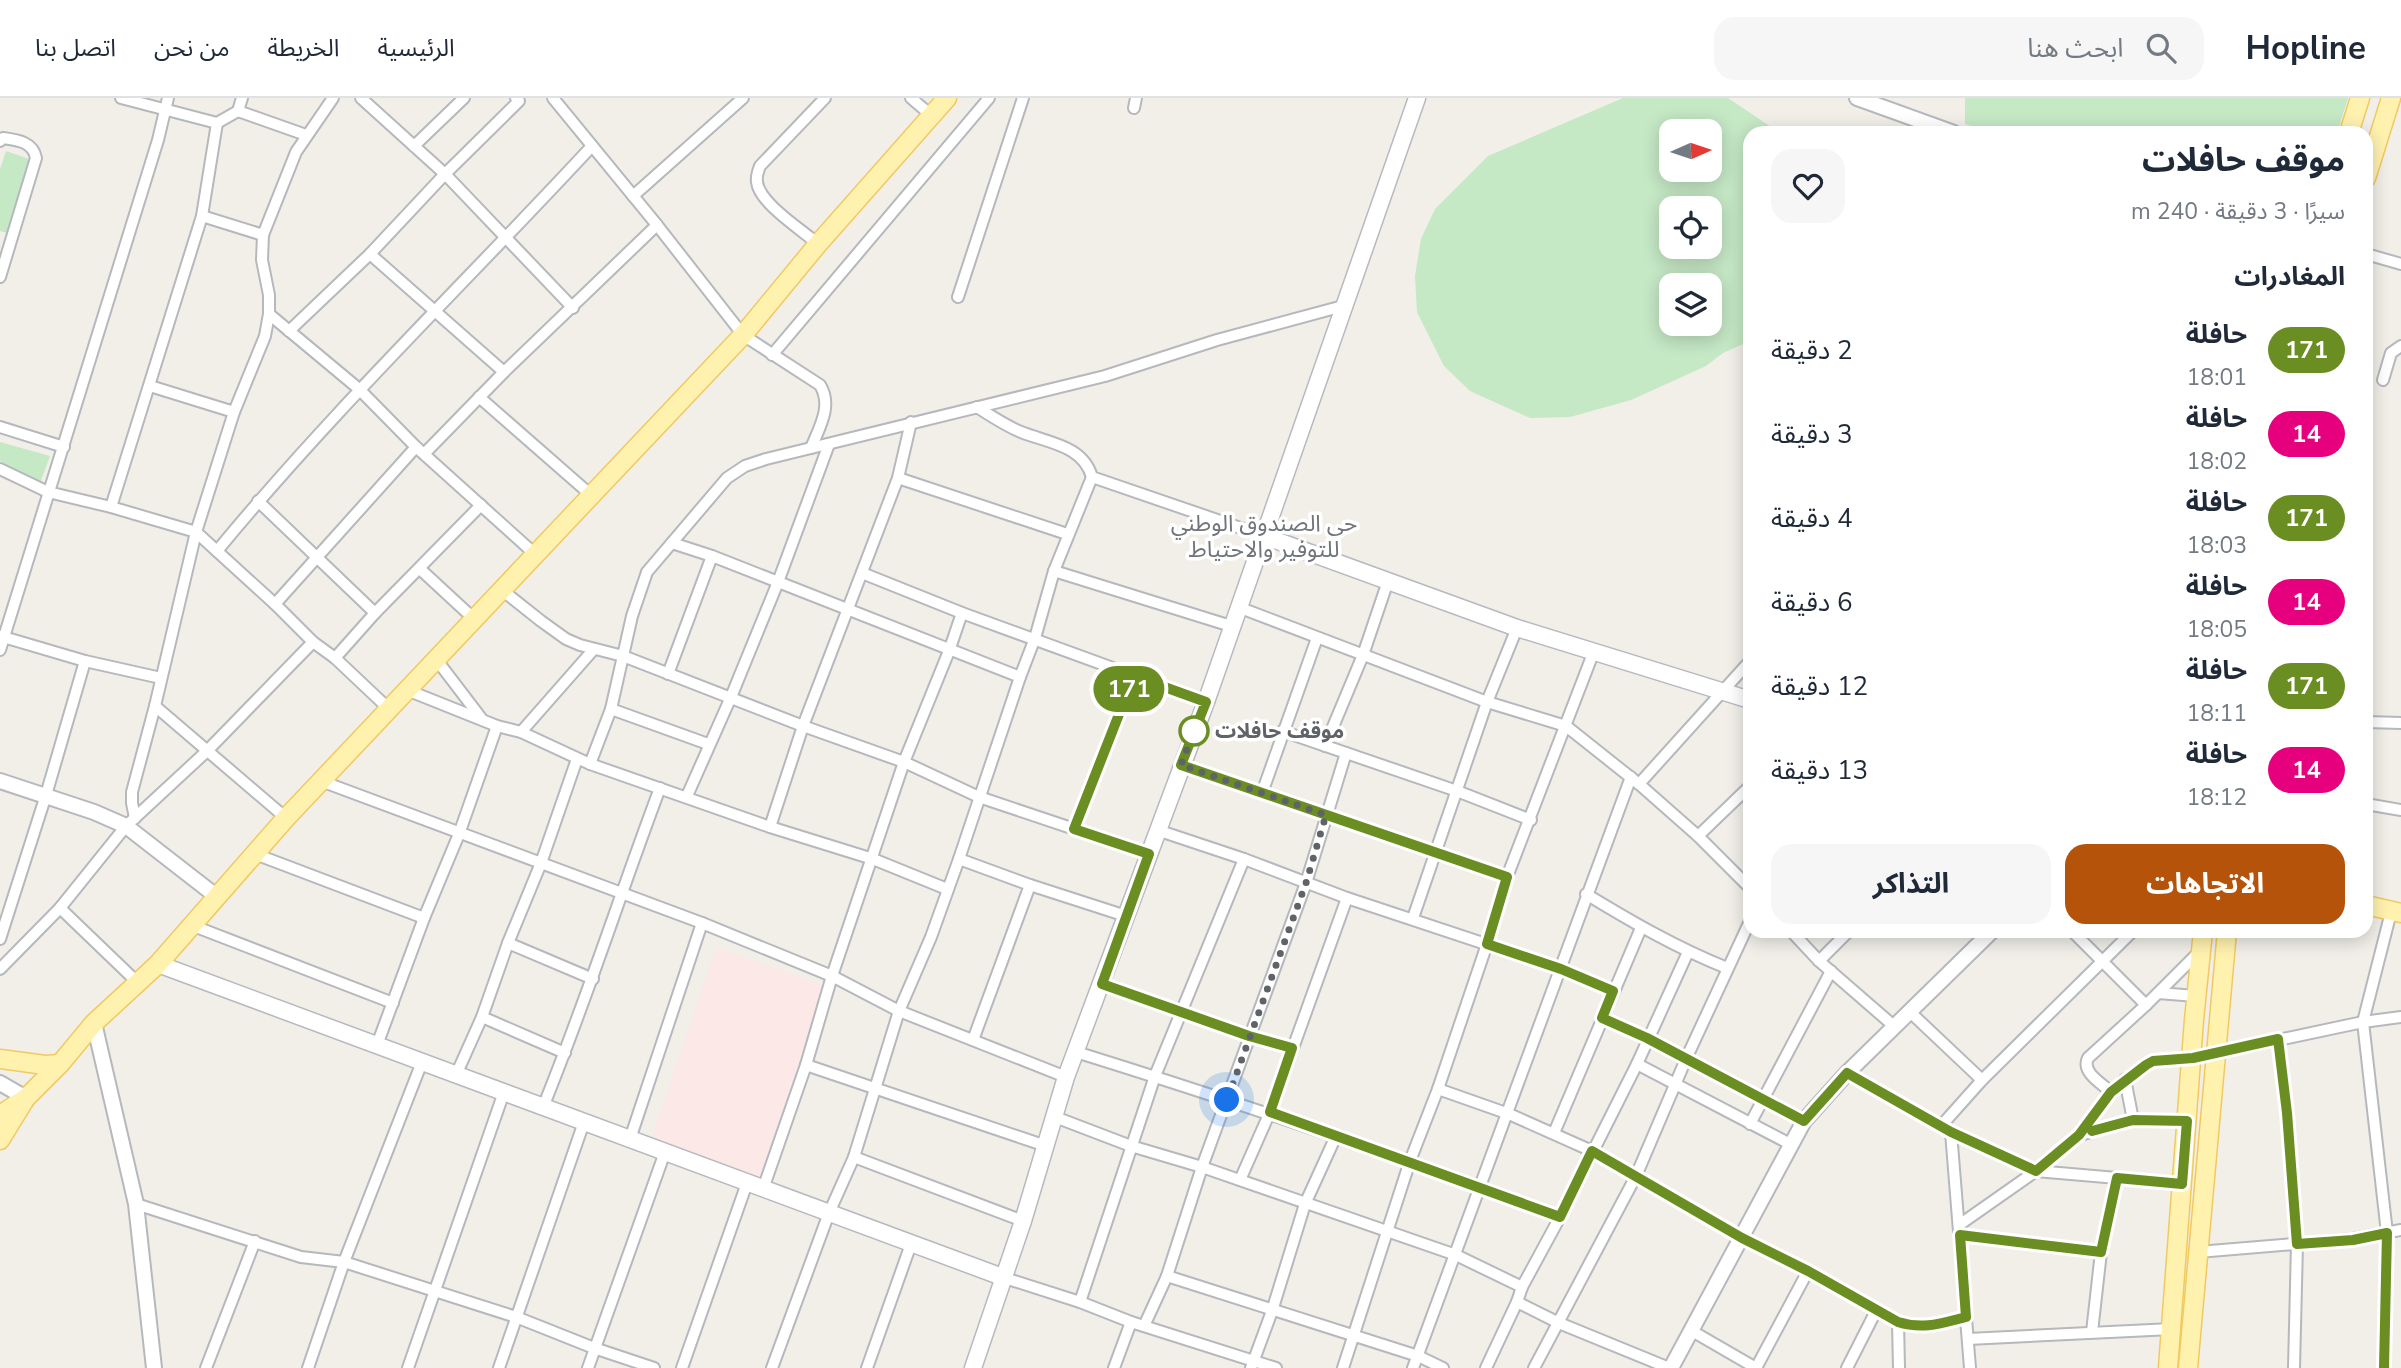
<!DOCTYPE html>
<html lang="ar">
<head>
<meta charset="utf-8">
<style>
	:root { --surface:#fff; --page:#f6f6f7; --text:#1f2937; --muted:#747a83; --line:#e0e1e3; --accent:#b45309 }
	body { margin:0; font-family:"Nunito Sans","Noto Sans Arabic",sans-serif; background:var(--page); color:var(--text); direction:rtl; height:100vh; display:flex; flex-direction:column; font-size:26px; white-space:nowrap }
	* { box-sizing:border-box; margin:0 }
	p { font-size:23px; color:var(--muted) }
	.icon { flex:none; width:38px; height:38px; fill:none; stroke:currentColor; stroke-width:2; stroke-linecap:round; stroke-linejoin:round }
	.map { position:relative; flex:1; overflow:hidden; direction:ltr }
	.drawer { position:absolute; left:1743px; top:28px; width:630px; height:812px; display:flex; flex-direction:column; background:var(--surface); border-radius:21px; box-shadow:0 4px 18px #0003; direction:rtl }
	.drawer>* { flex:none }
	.badge { padding:0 14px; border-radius:23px; font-size:24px; line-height:46px }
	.needle { width:46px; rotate:87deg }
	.buttons { position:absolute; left:1659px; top:21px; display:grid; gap:14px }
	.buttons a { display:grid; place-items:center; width:63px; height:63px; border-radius:14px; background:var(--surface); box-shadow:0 4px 18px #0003; font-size:35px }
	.you { position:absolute; width:35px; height:35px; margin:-18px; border:5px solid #fff; border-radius:50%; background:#1a73e8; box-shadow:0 0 0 10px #1a73e833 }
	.map>.badge { position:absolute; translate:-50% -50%; box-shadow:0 0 0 4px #fff }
	h2 { padding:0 28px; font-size:26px; line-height:63px }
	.round { display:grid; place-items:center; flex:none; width:74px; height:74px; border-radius:21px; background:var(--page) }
	.headline { display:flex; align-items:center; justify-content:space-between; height:119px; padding:0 28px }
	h1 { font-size:33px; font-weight:700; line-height:52px }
	.button { display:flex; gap:14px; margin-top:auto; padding:14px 28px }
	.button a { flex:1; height:80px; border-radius:21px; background:var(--accent); color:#fff; font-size:28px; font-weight:700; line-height:80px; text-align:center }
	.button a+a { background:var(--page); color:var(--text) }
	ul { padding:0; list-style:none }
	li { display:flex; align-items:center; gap:21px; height:84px; padding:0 28px }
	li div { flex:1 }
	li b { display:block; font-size:26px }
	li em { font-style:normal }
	li .badge { min-width:77px; font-weight:700; text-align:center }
	header { display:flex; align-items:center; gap:42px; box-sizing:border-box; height:98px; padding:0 35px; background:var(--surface); border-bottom:2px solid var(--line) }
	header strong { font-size:33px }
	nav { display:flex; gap:38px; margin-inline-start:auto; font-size:24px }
	.search { width:490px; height:63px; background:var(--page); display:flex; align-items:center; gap:18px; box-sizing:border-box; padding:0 24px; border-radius:21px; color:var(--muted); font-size:26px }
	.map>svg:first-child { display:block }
</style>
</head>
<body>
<header>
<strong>Hopline</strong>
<div class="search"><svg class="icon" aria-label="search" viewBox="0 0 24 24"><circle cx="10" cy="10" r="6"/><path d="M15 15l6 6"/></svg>ابحث هنا</div>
<nav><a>الرئيسية</a><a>الخريطة</a><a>من نحن</a><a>اتصل بنا</a></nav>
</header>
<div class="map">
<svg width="2401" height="1270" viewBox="0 0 2401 1270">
	<rect width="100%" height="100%" fill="#f1efe8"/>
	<!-- medical -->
	<path fill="#fce8e6" d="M716 850 826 888 761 1079 651 1042Z"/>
	<!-- green -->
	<g fill="#c5e8c5" fill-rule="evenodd">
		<path d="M1623 0H1728L1774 31 1776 35H1750V243L1723 255 1706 268 1631 302 1570 319 1530 320 1470 293 1444 268 1417 214 1415 178 1421 141 1435 111 1488 58ZM1671 33H1710V72H1671ZM1671 110H1710V149H1671ZM1710 187V226H1671V187Z"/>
		<path d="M1965 0H2348L2337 35H1996L1965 26Z"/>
		<path d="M6 53 32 62 7 135 0 133V71Z"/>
		<path d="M0 344 50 358 39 388 0 363Z"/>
	</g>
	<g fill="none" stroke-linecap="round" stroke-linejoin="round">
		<defs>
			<g id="minor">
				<path d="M121 0 217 25 238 13 242 0"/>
				<path d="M361 0 445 76 573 210"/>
				<path d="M553 0 657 127 743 237 820 287C833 308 819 330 811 350"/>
				<path d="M911 0 932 18"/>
				<path d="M1134 10 1136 0"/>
				<path d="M238 13 306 37"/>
				<path d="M0 43 3 40C18 42 33 44 36 60L0 179"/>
				<path d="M414 48 464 0"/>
				<path d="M633 98 743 0"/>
				<path d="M202 118 263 137"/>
				<path d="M818 146C802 132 759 105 757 84 756 78 758 73 760 68L825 0"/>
				<path d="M370 156 504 274"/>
				<path d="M2366 156 2401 166"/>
				<path d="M958 199 1023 0"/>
				<path d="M269 216 359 291 416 349 536 457"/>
				<path d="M289 233 370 156 445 76 519 3 516 0"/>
				<path d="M772 257 989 0"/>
				<path d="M2383 282 2391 255 2401 248"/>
				<path d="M150 288 234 314"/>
				<path d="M479 299 591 397"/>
				<path d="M977 309C991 318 1006 328 1021 334 1048 345 1083 347 1092 379L1264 438"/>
				<path d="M0 329 64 349"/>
				<path d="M425 355 504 274 657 127"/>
				<path d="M0 371 48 394 111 409 196 434 275 506 313 544 335 560 389 611"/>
				<path d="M898 380 1067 436"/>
				<path d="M258 403 375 515"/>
				<path d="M111 409 202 118 217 25"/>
				<path d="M672 445 712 458 1020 579"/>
				<path d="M217 453C334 311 467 183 592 48"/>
				<path d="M420 471 473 520"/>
				<path d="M1054 473 1231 528"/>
				<path d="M862 475 962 515 1206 604"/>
				<path d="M502 492 541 523 566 541 580 547 623 558 803 628 904 664 979 699 1149 756"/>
				<path d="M275 506 416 349"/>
				<path d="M1238 509 1487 604 1566 628 1639 686 1698 738 1750 790"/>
				<path d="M0 538 85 563 161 580"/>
				<path d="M0 552 158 42 168 0"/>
				<path d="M335 560 375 515 481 407"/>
				<path d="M436 561 481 620"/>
				<path d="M668 576 712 458"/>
				<path d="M407 592 497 628 521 634 590 666 770 729 873 761 947 791"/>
				<path d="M155 608 196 434 234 314 265 238 269 216V197L262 162 263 137 296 54 333 0"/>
				<path d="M611 611 708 646"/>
				<path d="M2366 624 2401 625"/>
				<path d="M1282 633 1457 693 1531 722"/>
				<path d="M521 634 594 551"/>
				<path d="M1325 648 1363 557 1388 483"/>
				<path d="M590 666 611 611 632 518 647 474 727 380 745 368 766 361 1105 278 1217 242 1343 208"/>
				<path d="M1181 667 1507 779"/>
				<path d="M321 683 702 825 832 878 899 913 1066 979"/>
				<path d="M1639 686 1750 563"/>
				<path d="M1262 695 1317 540"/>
				<path d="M687 698 731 599 778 484 829 346"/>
				<path d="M2366 706 2401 712"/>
				<path d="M135 720 132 705V694L155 608 286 720"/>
				<path d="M770 729 803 628 898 380 911 324"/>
				<path d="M1074 731 1134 577"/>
				<path d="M1157 732 1244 761 1347 800 1561 871 1613 893"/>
				<path d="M1698 738 1750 688"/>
				<path d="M255 756 424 820"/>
				<path d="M959 761 1030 787 1126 818"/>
				<path d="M1586 796C1632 824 1677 850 1727 870"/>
				<path d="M60 810 137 884"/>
				<path d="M1413 820 1487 604 1517 530"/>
				<path d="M191 827 393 905"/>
				<path d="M1791 833 1819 863 1895 929"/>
				<path d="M2072 833 2146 907"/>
				<path d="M0 841 46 697 85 563"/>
				<path d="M508 845 593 881"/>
				<path d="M1819 863 1849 833"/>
				<path d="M0 871 60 810 126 728 207 653 313 544"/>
				<path d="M1102 886 1249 938 1291 950"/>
				<path d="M2158 895 2196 898"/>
				<path d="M1910 914 1982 982"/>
				<path d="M482 919 565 955"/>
				<path d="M1602 920 1647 940 1804 1023"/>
				<path d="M2278 941 2287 1015 2297 1146 2294 1270"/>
				<path d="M973 942 1030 787"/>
				<path d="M377 947 424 820 459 736 497 628"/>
				<path d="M1076 954C1240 1005 1400 1059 1560 1119"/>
				<path d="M1637 966 1792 1047"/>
				<path d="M806 967 1046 1048"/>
				<path d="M1847 975 1951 1034 2036 1073 2117 1080 2101 1154 2092 1234"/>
				<path d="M456 977 482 919 508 845 541 765 577 661"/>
				<path d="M2125 981 2133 1022"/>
				<path d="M1438 991 1509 1016 1592 1053 1742 1140 1808 1173 1898 1224C1923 1232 1942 1225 1966 1219"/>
				<path d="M2111 994C2101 985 2081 974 2088 960L2146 907 2201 852"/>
				<path d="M543 1009C586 904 620 796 660 690"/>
				<path d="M1055 1019 1131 1048 1202 1069 1456 1157 1522 1189"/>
				<path d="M1750 1026 1831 873"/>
				<path d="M1941 1028 1982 982 2133 833"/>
				<path d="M1951 1034 1970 1270"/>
				<path d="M1554 1035 1641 830"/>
				<path d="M2080 1037 2133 1022 2187 1023"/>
				<path d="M630 1041 702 825"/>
				<path d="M854 1059 1023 1123"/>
				<path d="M2117 1080 2183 1086"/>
				<path d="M1240 1082 1270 1014 1347 800"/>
				<path d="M763 1091 806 967 832 878 904 664 949 553 962 515"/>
				<path d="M136 1106 301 1159 344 1164 516 1219 594 1250 654 1270"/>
				<path d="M1959 1127 2036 1073 2079 1037 2111 994 2145 967 2153 963 2193 960 2363 924 2401 919"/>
				<path d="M1960 1137 2101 1154"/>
				<path d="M2198 1154 2353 1141 2401 1132"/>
				<path d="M1167 1178 1418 1258 1443 1270"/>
				<path d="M1005 1180 1080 1204 1131 1224 1276 1270"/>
				<path d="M1080 1204 1155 978 1244 761"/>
				<path d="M1517 1204 1559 1225 1669 1270"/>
				<path d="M1898 1224 1899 1270"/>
				<path d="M1144 1228 1167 1178 1202 1069 1306 785 1346 655"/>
				<path d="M1692 1233 1756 1270"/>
				<path d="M1968 1241 2172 1231"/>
				<path d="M206 1270 255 1143"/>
				<path d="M308 1270 344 1164 422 964"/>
				<path d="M408 1270 504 994"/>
				<path d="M499 1270 584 1024"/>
				<path d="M588 1270 665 1054"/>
				<path d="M682 1270 747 1085"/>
				<path d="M772 1270 829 1115 854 1059 899 913 931 839 959 761 1020 579 1035 540 1054 473 1092 379"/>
				<path d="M867 1270 911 1146"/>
				<path d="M1114 1270 1131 1224"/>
				<path d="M1251 1270 1272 1213 1305 1106 1336 1038"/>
				<path d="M1343 1270 1410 1063 1438 991 1487 846 1507 779 1594 553"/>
				<path d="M1413 1270 1631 679"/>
				<path d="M1486 1270 1517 1204 1522 1189 1560 1119 1637 966 1688 854"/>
				<path d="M1534 1270 1636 1078 1686 961 1750 823"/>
				<path d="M1756 1270 1808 1173"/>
				<path d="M1847 1270 1877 1211"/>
				<path d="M2384 1270 2387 1135 2363 924 2391 814"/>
			</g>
			<g id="tertiary">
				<path d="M1857 0 1954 35"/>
				<path d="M0 683 94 714 126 728 216 798"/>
				<path d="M94 925 136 1106 154 1270"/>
				<path d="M0 985 26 1000"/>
				<path d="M1671 1270 1804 1023 1847 975 1992 833"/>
			</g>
			<g id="secondary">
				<path d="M1264 438 1517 530 1750 602"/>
				<path d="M158 866 1005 1180"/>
				<path d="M973 1270 1023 1123 1066 979 1206 604 1417 0"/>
			</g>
			<g id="primary">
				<path d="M2349 35 2360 0"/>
				<path d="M2366 80 2391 0"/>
				<path d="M2366 807 2401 815"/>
				<path d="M0 961 45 967 60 966"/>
				<path d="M0 1017 26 1000 60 966 94 925 158 866 286 720 743 237 818 146 947 0"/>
				<path d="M0 1042 24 1003"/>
				<path d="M2168 1270 2194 922 2203 833"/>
				<path d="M2188 1270 2227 833"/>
			</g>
		</defs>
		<!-- minor casing -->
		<use href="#minor" stroke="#b5b8bc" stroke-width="14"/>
		<!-- tertiary casing -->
		<use href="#tertiary" stroke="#b5b8bc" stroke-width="18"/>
		<!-- secondary casing -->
		<use href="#secondary" stroke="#b6babf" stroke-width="19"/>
		<!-- primary casing -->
		<use href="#primary" stroke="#f2c960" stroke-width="21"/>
		<!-- minor -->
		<use href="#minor" stroke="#fff" stroke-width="10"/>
		<!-- tertiary -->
		<use href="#tertiary" stroke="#fff" stroke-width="14"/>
		<!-- secondary -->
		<use href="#secondary" stroke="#fff" stroke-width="16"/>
		<!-- primary -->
		<use href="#primary" stroke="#fff2af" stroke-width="18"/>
	</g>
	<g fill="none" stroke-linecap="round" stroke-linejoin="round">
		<defs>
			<path id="line" d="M2092 1033 2133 1022 2187 1023 2182 1086 2117 1080 2101 1154 1960 1137 1966 1219C1942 1225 1923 1232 1898 1224L1808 1173 1742 1140 1592 1053 1560 1119 1270 1014 1292 950 1249 938 1102 886 1149 756 1074 731 1134 578 1206 604 1181 667 1507 779 1487 846 1561 871 1613 893 1602 920 1647 940 1804 1023 1847 975 1951 1034 2036 1073 2079 1037 2111 994 2146 967 2153 963 2193 960 2278 941 2287 1015 2297 1146 2353 1142 2387 1135 2384 1270"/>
		</defs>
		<!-- line casing -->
		<use href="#line" stroke="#fff" stroke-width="16"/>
		<!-- line -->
		<use href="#line" stroke="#6b8e23" stroke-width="10"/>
		<!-- walk -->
		<path stroke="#5f6368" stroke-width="7" stroke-dasharray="0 12.6" d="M1194 633 1197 625 1181 667 1326 717 1306 785 1227 1002"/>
	</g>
	<!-- markers -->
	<circle fill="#fff" stroke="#6b8e23" stroke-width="3.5" cx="1194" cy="633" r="14"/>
	<g text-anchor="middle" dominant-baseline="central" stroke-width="7" stroke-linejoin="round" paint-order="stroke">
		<!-- stop labels -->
		<g font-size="21" font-weight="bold" fill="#5f6368" stroke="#fff" text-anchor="start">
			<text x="1215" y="633">موقف حافلات</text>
		</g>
		<!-- neighbourhood labels -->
		<g font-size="23" fill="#70757a" stroke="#fff">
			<text x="1264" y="425">حي الصندوق الوطني<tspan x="1264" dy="26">للتوفير والاحتياط</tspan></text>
		</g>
	</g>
</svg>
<div class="buttons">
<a><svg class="needle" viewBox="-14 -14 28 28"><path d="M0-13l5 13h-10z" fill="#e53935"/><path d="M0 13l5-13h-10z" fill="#747a83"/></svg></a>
<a><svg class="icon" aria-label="locate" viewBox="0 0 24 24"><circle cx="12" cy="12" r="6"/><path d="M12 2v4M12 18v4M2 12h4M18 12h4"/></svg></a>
<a><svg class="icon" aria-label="layers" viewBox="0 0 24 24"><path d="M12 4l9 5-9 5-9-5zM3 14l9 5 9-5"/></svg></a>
</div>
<div class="you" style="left:1227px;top:1002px"></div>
<b class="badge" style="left:1129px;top:591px;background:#6b8e23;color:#fff">171</b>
<section class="drawer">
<div class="headline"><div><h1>موقف حافلات</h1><p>سيرًا · 3 دقيقة · 240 m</p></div><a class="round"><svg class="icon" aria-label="heart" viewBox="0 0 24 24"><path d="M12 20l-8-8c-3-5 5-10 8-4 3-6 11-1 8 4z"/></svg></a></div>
<h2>المغادرات</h2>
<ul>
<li><span class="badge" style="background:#6b8e23;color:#fff">171</span><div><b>حافلة</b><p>18:01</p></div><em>2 دقيقة</em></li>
<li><span class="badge" style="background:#e6007e;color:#fff">14</span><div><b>حافلة</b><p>18:02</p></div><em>3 دقيقة</em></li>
<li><span class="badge" style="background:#6b8e23;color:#fff">171</span><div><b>حافلة</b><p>18:03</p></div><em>4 دقيقة</em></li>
<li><span class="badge" style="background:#e6007e;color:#fff">14</span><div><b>حافلة</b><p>18:05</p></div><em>6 دقيقة</em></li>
<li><span class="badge" style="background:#6b8e23;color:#fff">171</span><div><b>حافلة</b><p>18:11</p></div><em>12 دقيقة</em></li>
<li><span class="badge" style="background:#e6007e;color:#fff">14</span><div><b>حافلة</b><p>18:12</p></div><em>13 دقيقة</em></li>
</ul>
<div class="button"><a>الاتجاهات</a><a>التذاكر</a></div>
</section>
</div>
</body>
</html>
